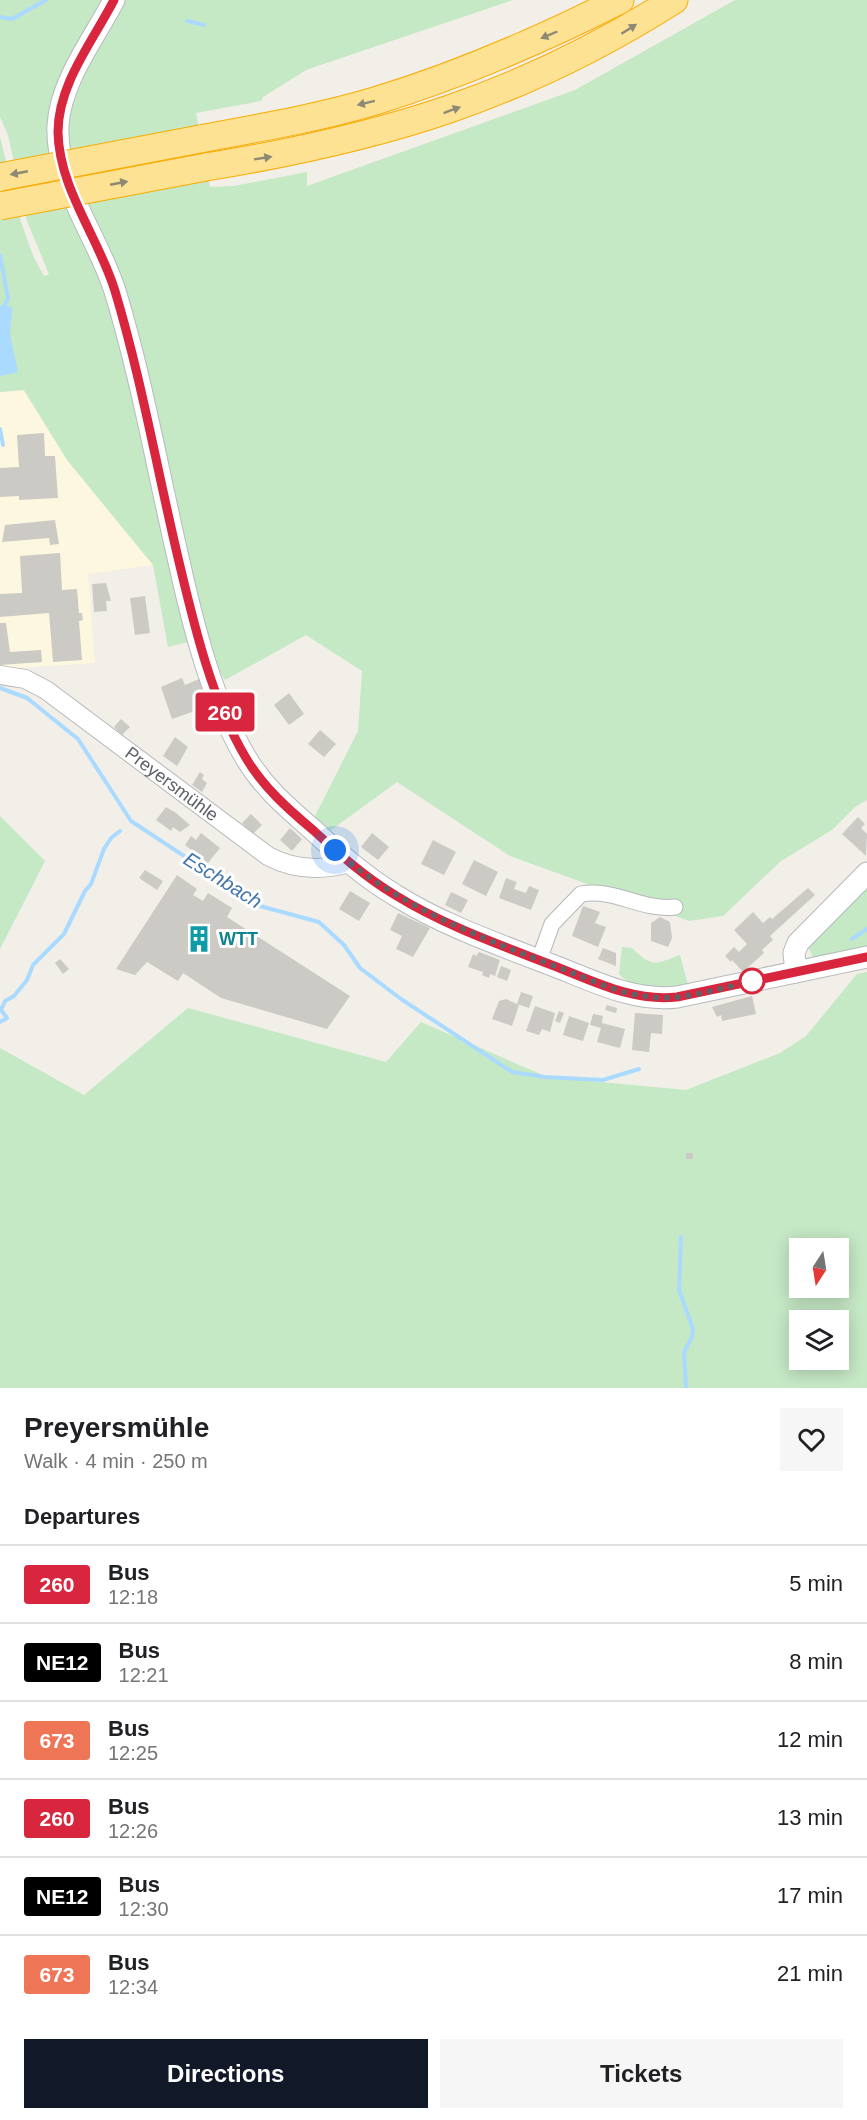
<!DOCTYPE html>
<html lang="en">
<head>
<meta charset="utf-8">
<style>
	:root { --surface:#fff; --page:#f6f6f6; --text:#202124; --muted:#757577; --line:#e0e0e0; --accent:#111827 }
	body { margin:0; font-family:Helvetica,sans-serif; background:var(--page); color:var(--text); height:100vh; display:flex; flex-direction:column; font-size:22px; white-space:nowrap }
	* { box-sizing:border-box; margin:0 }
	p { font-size:20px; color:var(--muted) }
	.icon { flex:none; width:33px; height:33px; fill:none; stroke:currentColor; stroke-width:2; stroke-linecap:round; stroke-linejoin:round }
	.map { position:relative; height:1388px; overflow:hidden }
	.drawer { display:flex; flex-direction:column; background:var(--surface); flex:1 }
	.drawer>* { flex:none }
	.badge { padding:0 12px; border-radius:4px; font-size:21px; line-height:39px }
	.needle { width:39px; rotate:192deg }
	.buttons { position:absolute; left:789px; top:1238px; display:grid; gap:12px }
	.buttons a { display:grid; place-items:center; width:60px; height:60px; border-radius:0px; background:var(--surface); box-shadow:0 3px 15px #0003; font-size:30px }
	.you { position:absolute; width:30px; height:30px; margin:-15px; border:4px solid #fff; border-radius:50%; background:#1a73e8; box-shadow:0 0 0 9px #1a73e833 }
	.map>.badge { position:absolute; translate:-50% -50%; box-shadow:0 0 0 3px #fff }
	h2 { padding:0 24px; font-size:22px; line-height:54px }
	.round { display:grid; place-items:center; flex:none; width:63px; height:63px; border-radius:0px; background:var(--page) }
	.head { display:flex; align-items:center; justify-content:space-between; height:102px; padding:0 24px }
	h1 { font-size:28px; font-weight:700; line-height:45px }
	.primary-button { display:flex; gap:12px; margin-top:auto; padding:12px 24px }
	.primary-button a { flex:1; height:69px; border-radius:0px; background:var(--accent); color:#fff; font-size:24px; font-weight:700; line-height:69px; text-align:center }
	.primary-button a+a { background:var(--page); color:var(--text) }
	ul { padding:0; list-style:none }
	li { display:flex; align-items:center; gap:18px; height:78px; padding:0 24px; border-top:2px solid var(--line) }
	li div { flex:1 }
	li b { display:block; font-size:22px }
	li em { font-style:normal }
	li .badge { min-width:66px; font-weight:700; text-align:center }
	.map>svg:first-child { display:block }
</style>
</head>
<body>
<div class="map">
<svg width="867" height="1388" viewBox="0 0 867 1388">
	<rect width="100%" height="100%" fill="#f1efe8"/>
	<!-- commercial -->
	<path fill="#fef7e0" d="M23 390 67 460 153 565 88 574 95 663 0 669V392Z"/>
	<!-- green -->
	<g fill="#c5e8c5" fill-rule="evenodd">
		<path d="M0 0H513L306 70 263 97 261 101 196 113 210 187 234 186 307 172V186L575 90 735 0H867V800L855 807 832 830 781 861 723 916 689 921 510 856 397 782 327 833 313 820 358 731 362 671 306 635 225 680 208 654 117 276 74 175 66 138V124L51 127 52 156 58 178 106 289 192 641 168 647 153 565 67 460 24 390 0 392V137L21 222 34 258 44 276 49 274 27 221 8 135 0 117Z"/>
		<path d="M0 816 45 861 0 949Z"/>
		<path d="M867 882V948L817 958 813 957 807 945Z"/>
		<path d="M622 947 632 948C652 968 656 964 680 955L688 985C665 989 637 994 619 974Z"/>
		<path d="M867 972V1388H0V1048L84 1095 188 1008 386 1062 421 1022 547 1077 686 1090 780 1053 806 1036 857 974ZM800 1248H838V1287H800ZM800 1320H838V1359H800Z"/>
	</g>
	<!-- water -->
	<path fill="#aadaff" d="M3 305 12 307 10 335 18 372 0 376V306Z"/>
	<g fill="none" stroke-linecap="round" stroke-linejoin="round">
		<!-- stream -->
		<g stroke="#aadaff" stroke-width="4">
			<path d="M0 17 12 19 46 0"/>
			<path d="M187 21 204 25"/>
			<path d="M0 255 8 298 0 316"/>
			<path d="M0 429 3 445"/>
			<path d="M0 688 27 698 78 739 131 821 260 906 319 922 344 945 360 968 401 999 512 1072 545 1077 603 1080 639 1069"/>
			<path d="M852 939 867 929"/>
			<path d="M0 1022 7 1018 1 1010 5 1001 14 996 27 980 33 965 64 934 85 891 91 884 104 849 111 838 120 831"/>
			<path d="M681 1237 679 1290 693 1329 692 1337 684 1352 686 1388"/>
		</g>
	</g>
	<!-- building -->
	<g fill="#cccac5">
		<path d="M44 433 45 456H55L58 498 19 500V496L0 497V468L19 467 17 435Z"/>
		<path d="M55 520 59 544 50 545 49 538 2 542 5 525Z"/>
		<path d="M60 553 62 590 77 589 79 613H82L83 620 79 621 82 660 53 662 49 613 0 617V594L22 593 20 556Z"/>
		<path d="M106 583 111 601H106L107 611 94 612 92 584Z"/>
		<path d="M145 596 150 633 135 635 130 598Z"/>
		<path d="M0 623H6L10 652 41 650 42 662 0 665Z"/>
		<path d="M182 678 185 685 199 679 209 706 172 719 161 687Z"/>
		<path d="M289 693 304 714 289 725 274 705Z"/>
		<path d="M121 719 130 727 122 735 114 727Z"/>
		<path d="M320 730 336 744 324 757 308 744Z"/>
		<path d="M175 737 188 747 177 766 163 756Z"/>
		<path d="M200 772 204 775 202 779 207 783 202 792 192 785Z"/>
		<path d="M166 807 176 813 190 825 180 832 173 827 171 831 156 820Z"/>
		<path d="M251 814 262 825 253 834 242 823Z"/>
		<path d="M858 817 865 824 861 828 867 834 866 856 842 834Z"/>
		<path d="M290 828 302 839 292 851 280 840Z"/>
		<path d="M201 833 220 848 208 863 185 845 191 836 196 840Z"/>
		<path d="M372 833 389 847 378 860 361 847Z"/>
		<path d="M433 840 456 852 444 875 421 864Z"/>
		<path d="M474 860 498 872 486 896 462 884Z"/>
		<path d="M145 870 163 881 157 890 139 878Z"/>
		<path d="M177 875 197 889 193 895 203 901 208 893 232 908 227 917 350 996 327 1029 221 998 183 973 178 981 147 962 135 975 116 969Z"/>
		<path d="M506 878 517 882 514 889 526 893 529 886 539 890 531 910 499 898Z"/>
		<path d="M808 888 815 895 770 936 773 940 762 950 764 953 743 972 732 960 731 962 725 956 734 947 739 952 747 944 734 930 753 912 763 923 770 917 772 919Z"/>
		<path d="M350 891 370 903 359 921 339 909Z"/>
		<path d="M451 892 468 900 461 913 445 905Z"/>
		<path d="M583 906 600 912 595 923 606 927 598 947 572 936Z"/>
		<path d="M398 913 430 928 413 957 396 949 402 936 390 930Z"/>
		<path d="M660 917 670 922 672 938 668 947 651 941V923Z"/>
		<path d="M603 948 616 953V966L598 959Z"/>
		<path d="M479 952 500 960 495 976 490 974 489 978 482 975 483 972 468 967 473 954 476 956Z"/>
		<path d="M60 959 69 969 63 974 55 963Z"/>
		<path d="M501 966 511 970 507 981 497 977Z"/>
		<path d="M521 992 533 996 529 1008 517 1004Z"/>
		<path d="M752 996 756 1014 722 1021 721 1015 717 1017 712 1007Z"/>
		<path d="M506 999 519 1005 512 1026 492 1019 499 1001Z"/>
		<path d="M607 1005 617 1008 616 1013 605 1010Z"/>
		<path d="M535 1006 555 1013 550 1032 542 1029 539 1035 526 1031Z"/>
		<path d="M559 1011 564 1013 560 1023 555 1021Z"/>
		<path d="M635 1013 663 1015 662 1034 651 1033 649 1052 632 1050Z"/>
		<path d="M593 1014 603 1016 602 1023 625 1029 620 1048 597 1042 601 1028 590 1025Z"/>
		<path d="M569 1016 589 1023 583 1041 563 1035Z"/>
		<rect x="686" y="1153" width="7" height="6"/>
	</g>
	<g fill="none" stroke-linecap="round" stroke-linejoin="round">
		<defs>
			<path id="minor" d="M539 960 552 924 581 894C614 888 642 911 675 907"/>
			<g id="tertiary">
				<path id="s1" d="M0 675 25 679 46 690 268 856C294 870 321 871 349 863"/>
			</g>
			<g id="secondary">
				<path d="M114 0C94 39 61 80 58 125 55 184 98 237 115 291 142 379 159 477 180 566 194 629 213 703 246 758 263 787 288 808 313 830 339 854 365 877 395 895 444 926 503 946 557 967 595 982 635 1002 677 997L867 957"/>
				<path d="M796 972 794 953 798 943 867 873"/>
			</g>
			<g id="motorway">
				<path d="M200 139C258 128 318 118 375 101 460 75 541 40 620 0"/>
				<path d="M206 167C384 138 521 97 674 0"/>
			</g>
		</defs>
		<!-- minor casing -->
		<use href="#minor" stroke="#b5b8bc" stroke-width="17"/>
		<!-- tertiary casing -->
		<use href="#tertiary" stroke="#b5b8bc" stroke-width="20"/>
		<!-- secondary casing -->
		<use href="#secondary" stroke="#b6babf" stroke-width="23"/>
		<!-- motorway casing -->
		<use href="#motorway" stroke="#f9ab00" stroke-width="29"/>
		<!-- minor -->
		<use href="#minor" stroke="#fff" stroke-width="15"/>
		<!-- tertiary -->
		<use href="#tertiary" stroke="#fff" stroke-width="18"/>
		<!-- secondary -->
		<use href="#secondary" stroke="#fff" stroke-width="21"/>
		<!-- motorway -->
		<use href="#motorway" stroke="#fde293" stroke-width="27"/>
		<defs>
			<g id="motorway-bridge">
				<path d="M0 177 200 139"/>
				<path d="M0 206 206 167"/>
			</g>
		</defs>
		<!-- motorway-bridge casing -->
		<use href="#motorway-bridge" stroke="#f9ab00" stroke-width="29" stroke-linecap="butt"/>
		<!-- motorway-bridge -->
		<use href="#motorway-bridge" stroke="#fde293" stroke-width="27"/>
	</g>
	<!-- one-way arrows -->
	<defs><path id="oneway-solid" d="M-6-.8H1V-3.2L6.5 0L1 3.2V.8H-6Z" transform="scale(1.5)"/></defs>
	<g fill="#8e8975">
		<use href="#oneway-solid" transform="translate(629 29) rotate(-32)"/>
		<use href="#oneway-solid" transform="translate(549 35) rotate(157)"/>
		<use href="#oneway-solid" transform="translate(366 103) rotate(166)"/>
		<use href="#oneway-solid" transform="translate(452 110) rotate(-20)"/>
		<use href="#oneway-solid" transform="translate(263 158) rotate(-9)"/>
		<use href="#oneway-solid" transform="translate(19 173) rotate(169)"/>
		<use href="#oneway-solid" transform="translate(119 183) rotate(-11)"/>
	</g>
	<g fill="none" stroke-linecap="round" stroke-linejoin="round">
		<defs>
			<path id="line" d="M114 0C93 41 58 84 58 132 59 189 99 238 115 291 142 381 158 475 180 566 195 629 213 703 246 758 263 787 288 809 313 830 339 854 365 877 395 895 445 926 503 946 557 967 595 982 635 1002 677 997L867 957"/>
		</defs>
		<!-- line casing -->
		<use href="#line" stroke="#fff" stroke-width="14"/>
		<!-- line -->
		<use href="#line" stroke="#d7263d" stroke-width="9"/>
		<!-- walk -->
		<path stroke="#5f6368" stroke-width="6" stroke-dasharray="0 10.8" d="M335 850C400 908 480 937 560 968 589 979 619 994 651 997 683 1001 724 987 752 981"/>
	</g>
	<!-- icons -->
	<defs>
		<symbol id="building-bare" viewBox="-9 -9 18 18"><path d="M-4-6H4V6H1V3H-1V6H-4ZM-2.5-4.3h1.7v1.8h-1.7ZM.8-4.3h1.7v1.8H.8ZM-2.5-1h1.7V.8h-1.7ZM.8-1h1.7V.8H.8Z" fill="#0f9aa8" stroke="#fff" stroke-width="2.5" paint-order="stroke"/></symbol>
	</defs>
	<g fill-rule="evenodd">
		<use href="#building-bare" x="180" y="920" width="38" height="38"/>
	</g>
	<!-- markers -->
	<circle fill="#fff" stroke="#d7263d" stroke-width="3" cx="752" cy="981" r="12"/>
	<g text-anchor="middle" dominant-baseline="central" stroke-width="6" stroke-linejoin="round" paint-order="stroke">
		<!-- street labels -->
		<g font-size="18" fill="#5f6368" stroke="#fff">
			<text stroke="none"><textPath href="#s1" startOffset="206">Preyersmühle</textPath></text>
		</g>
		<!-- culture labels -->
		<g font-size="18" font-weight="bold" fill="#0d838f" stroke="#fff" text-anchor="start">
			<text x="219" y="939">WTT</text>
		</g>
		<!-- water labels -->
		<g font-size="20" font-style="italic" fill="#4174aa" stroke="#fff">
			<text transform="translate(223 880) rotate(32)">Eschbach</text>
		</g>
	</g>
</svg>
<div class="buttons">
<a><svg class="needle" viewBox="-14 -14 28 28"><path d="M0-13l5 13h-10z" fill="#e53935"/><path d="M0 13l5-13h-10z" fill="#757577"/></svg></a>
<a><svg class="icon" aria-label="layers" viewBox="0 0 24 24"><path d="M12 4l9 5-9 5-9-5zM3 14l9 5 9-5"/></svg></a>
</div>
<div class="you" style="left:335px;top:850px"></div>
<b class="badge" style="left:225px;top:712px;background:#d7263d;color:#fff">260</b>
</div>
<section class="drawer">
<div class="head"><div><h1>Preyersmühle</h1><p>Walk · 4 min · 250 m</p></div><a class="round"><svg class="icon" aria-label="heart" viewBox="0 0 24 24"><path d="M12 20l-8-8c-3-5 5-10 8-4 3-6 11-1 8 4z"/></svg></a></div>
<h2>Departures</h2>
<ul>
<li><span class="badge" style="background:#d7263d;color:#fff">260</span><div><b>Bus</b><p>12:18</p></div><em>5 min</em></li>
<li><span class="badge" style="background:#000;color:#fff">NE12</span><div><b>Bus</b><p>12:21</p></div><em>8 min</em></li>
<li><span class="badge" style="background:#ee7656;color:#fff">673</span><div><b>Bus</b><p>12:25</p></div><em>12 min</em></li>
<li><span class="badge" style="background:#d7263d;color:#fff">260</span><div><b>Bus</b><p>12:26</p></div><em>13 min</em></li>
<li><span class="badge" style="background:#000;color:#fff">NE12</span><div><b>Bus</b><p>12:30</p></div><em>17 min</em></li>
<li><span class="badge" style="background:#ee7656;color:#fff">673</span><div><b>Bus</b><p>12:34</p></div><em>21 min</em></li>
</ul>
<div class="primary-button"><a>Directions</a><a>Tickets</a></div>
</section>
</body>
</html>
